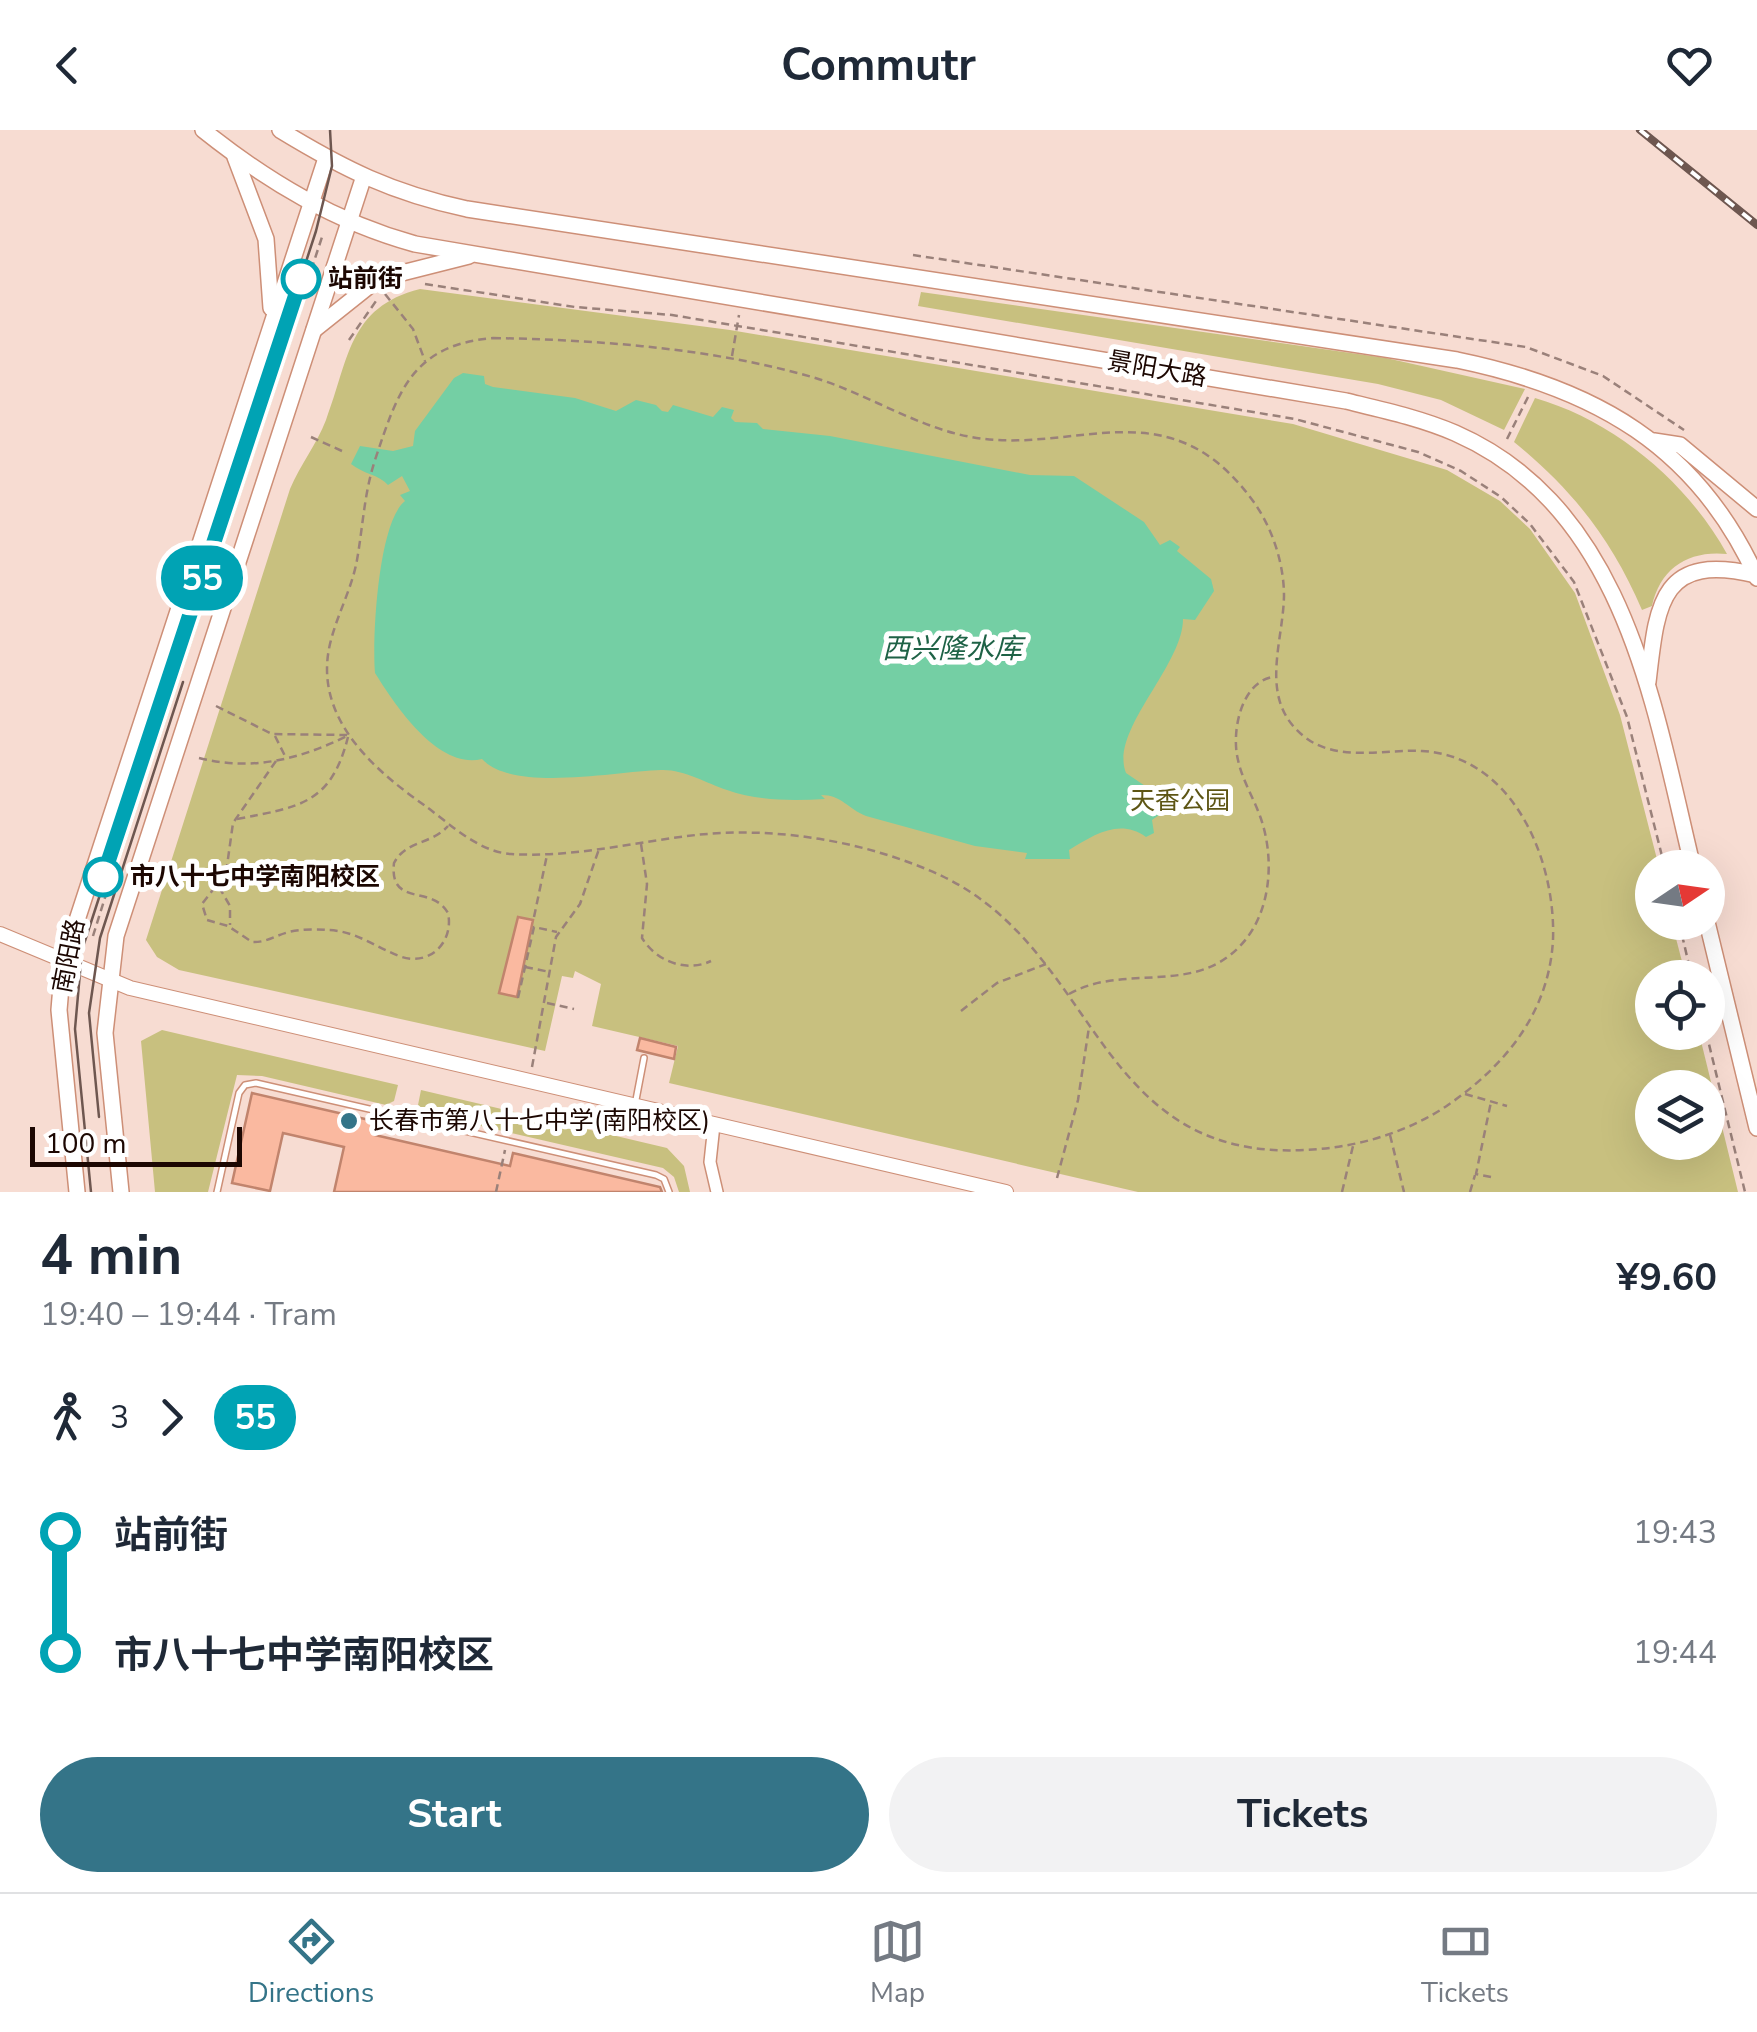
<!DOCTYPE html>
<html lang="en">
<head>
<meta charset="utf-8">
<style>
	:root { --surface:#fff; --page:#f2f2f3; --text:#1f2937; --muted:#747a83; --line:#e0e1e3; --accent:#347488 }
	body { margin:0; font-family:"Nunito Sans","Noto Sans SC",sans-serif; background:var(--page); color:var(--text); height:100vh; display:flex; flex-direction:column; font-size:38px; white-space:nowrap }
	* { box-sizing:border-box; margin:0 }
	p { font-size:32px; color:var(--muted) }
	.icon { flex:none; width:55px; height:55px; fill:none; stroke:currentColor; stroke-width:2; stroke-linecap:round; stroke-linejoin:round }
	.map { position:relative; height:1062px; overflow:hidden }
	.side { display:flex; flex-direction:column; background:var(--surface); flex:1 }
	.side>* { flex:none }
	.badge { padding:0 20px; border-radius:32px; font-size:35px; line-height:65px }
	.needle { width:65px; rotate:77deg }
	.buttons { position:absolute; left:1635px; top:720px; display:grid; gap:20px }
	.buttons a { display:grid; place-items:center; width:90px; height:90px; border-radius:50%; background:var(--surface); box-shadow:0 10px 40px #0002; font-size:50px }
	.scale { position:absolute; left:30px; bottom:25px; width:212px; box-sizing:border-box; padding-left:10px; border:5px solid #1c0702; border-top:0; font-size:28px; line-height:35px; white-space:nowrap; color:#1c0702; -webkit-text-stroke:8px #fff; paint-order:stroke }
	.map>.badge { position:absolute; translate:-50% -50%; box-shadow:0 0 0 5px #fff }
	.legs { display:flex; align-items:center; gap:15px; height:110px; padding:0 40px; font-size:32px }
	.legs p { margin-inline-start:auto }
	.headline { display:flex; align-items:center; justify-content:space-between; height:170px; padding:0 40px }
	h1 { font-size:55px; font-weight:700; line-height:75px }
	.primary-button { display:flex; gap:20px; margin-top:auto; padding:20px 40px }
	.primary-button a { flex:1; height:115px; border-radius:60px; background:var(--accent); color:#fff; font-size:40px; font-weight:700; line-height:115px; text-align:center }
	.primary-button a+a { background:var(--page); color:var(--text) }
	ul { padding:0 40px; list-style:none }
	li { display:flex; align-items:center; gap:35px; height:120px; font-size:38px }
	li i { display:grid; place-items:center; width:15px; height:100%; margin:0 12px; background:currentColor }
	li i::after { content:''; width:25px; height:25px; margin:-12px; border:8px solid; border-radius:50%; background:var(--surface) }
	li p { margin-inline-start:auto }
	li:first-child i { background:linear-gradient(#0000 50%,currentColor 0) }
	li:last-child i { background:linear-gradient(currentColor 50%,#0000 0) }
	header { display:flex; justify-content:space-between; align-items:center; height:130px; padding:0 40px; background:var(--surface); font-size:45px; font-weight:700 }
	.menu { display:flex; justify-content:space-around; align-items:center; height:140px; border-top:2px solid var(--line); background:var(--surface); font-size:28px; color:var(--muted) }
	.menu a { display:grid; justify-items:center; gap:5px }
	.menu .current { color:var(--accent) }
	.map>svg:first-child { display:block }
</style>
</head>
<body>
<header><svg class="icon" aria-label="back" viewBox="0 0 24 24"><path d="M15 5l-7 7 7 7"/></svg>Commutr<svg class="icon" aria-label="heart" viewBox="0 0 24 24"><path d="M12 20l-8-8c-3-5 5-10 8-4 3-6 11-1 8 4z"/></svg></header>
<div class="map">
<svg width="1757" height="1062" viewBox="0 0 1757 1062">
	<rect width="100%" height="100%" fill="#f7dcd2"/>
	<!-- green -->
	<g fill="#c8c07f" fill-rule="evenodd">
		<path d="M420 159 730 200 1293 294 1447 340 1500 371 1530 399 1575 463 1620 585 1659 737 1652 738V792L1672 793 1686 847 1652 848V902L1699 903 1738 1062H1138L669 953 678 916 592 896 601 854 575 841 573 848 562 846 545 921 179 840 157 827 146 810 290 359C300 335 317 314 326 290 349 230 348 177 420 159ZM1652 958H1708V1012H1652Z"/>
		<path d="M921 162 1386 228 1525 259 1504 300 1441 270 1378 254 918 176Z"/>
		<path d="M295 177 302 180 120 730 113 728Z"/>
		<path d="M1535 268C1615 291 1687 352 1727 424 1689 420 1660 438 1652 476L1642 480C1612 410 1573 360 1514 312Z"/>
		<path d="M162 900 398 955 394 971 386 975 262 946 237 945 208 1062H155L141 911Z"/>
		<path d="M421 960 667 1018 684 1036 690 1062H679L674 1047 663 1038 424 983 418 975Z"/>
	</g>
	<!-- water -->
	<path fill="#74cfa4" d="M463 243 484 246 485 254 493 257 575 268 616 281 636 270 656 275 662 281 668 282 673 275 713 287 722 277 734 280 731 288 735 292 757 293 763 299 830 306 1030 345 1074 346 1144 392 1160 415 1170 410 1180 417 1177 421 1211 449 1214 461 1195 490 1183 489C1183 536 1109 601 1126 643L1154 662 1159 685 1152 690 1154 703 1146 707C1119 688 1094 705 1069 720L1070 729H1025L1027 723 975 716 866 686C848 679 842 665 821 665L825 669C792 671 758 671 727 660 706 653 683 639 661 640 617 641 513 663 482 629 438 640 395 575 375 543 372 509 378 392 405 371L400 365 410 361 402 346 388 355C380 345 363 344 351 334L360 316 393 321 413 316 415 301 454 248Z"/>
	<!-- building -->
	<g fill="#fab9a0" stroke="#c1846d" stroke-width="2.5">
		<path d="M518 787 533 790 517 867 499 863Z"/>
		<path d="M640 908 676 917 674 929 637 920Z"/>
		<path d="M252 963 378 992 375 1005 510 1036 513 1023 660 1057 662 1062H334L344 1017 283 1003 270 1061 232 1053Z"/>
	</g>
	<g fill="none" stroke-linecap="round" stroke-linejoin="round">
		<defs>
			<g id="service">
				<path d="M635 975 644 928"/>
				<path d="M217 1062 239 963 245 955 256 953 656 1045 664 1049 669 1062"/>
			</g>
			<path id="minor" d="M714 995 710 1032 717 1062"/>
			<path id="tertiary" d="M0 804 130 858 1006 1062"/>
			<g id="secondary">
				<path d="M203 0C267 51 335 92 415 114L1346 271C1383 280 1420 288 1455 303 1626 378 1654 577 1693 738"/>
				<path d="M280 0C344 39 392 63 467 79L1457 230C1593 258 1697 315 1757 448"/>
				<path d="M235 27 266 109 271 178"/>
				<path d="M314 200 378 149 469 126"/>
				<path d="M1654 311 1680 315 1757 379"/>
				<path d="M1648 552C1657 474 1660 422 1756 445"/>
				<path d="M1707 792 1757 998"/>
				<path d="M77 1062 59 880 63 833 326 28"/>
				<path d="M121 1062 105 903 116 806 363 49"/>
			</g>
		</defs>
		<!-- service casing -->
		<use href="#service" stroke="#cd8f77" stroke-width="8"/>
		<!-- minor casing -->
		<use href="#minor" stroke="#cd8f77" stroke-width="14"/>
		<!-- tertiary casing -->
		<use href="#tertiary" stroke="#cd8f77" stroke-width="16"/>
		<!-- secondary casing -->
		<use href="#secondary" stroke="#cd8f77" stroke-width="18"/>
		<!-- path -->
		<g stroke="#9a817a" stroke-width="2.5" stroke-dasharray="8 5" stroke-linecap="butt">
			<path d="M913 125 1526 217 1603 246 1684 300"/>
			<path d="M425 154 575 177 672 185 1295 289 1418 322 1461 341 1501 367 1530 394 1574 452 1627 587 1665 738"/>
			<path d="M385 164 413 199 425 231"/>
			<path d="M299 177 323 104"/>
			<path d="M493 208C598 210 711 218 812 247 866 263 916 297 971 307 1075 326 1168 254 1253 371 1272 397 1284 433 1284 466 1283 515 1257 571 1306 608 1338 632 1386 619 1422 621 1514 626 1556 731 1553 810 1549 882 1506 935 1448 975 1407 1003 1355 1018 1305 1020 1095 1031 1100 823 944 747 870 712 778 696 696 705 635 712 572 728 511 724 478 722 449 693 424 675 370 637 311 584 331 510 338 483 352 458 357 430 363 396 364 364 375 330 398 261 412 215 493 208Z"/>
			<path d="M349 210 376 171"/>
			<path d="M732 226 739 185"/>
			<path d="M311 307 342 321"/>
			<path d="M1507 309 1529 265"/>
			<path d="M216 576 272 604 347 605"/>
			<path d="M275 606 286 628"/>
			<path d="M199 628C252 641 298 630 347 606"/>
			<path d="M276 631 233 693 226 743 202 774 207 790 228 796 252 812C266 813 276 805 289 802 301 799 316 799 328 800 357 801 376 818 402 827 431 836 454 811 448 783 432 754 389 778 394 733 406 710 431 715 448 696"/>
			<path d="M237 689C300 677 331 674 348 607"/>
			<path d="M641 714 647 754 642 808C656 831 686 843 711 831"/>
			<path d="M219 757 230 776V795"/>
			<path d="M534 787 547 725"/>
			<path d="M1679 792 1692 848"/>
			<path d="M93 806 117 729"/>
			<path d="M525 837 550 842"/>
			<path d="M1069 864C1123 833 1193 866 1240 816 1272 783 1275 727 1260 686 1253 667 1242 649 1238 630 1231 602 1241 552 1273 547"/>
			<path d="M518 868 534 797 557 802"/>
			<path d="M547 873 574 879"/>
			<path d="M961 881 997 853 1046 834"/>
			<path d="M1706 902 1745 1062"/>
			<path d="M532 937 556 807 580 774 599 719"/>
			<path d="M1465 964 1507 976"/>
			<path d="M1390 1005 1404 1062"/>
			<path d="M1491 1047 1476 1044 1491 972"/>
			<path d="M1057 1048 1078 970 1089 897"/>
			<path d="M496 1062 505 1020"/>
			<path d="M1342 1062 1353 1016"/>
			<path d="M1470 1062 1475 1045"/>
		</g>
		<!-- service -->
		<use href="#service" stroke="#fff" stroke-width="5"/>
		<!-- minor -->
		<use href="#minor" stroke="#fff" stroke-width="11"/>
		<!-- tertiary -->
		<use href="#tertiary" stroke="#fff" stroke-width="14"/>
		<!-- secondary -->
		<use href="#secondary" stroke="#fff" stroke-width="15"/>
		<!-- tram -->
		<g stroke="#6e5750" stroke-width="2.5">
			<path d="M99 987 89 883 100 808 183 552"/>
			<path d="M91 1062 75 899 82 820 316 101 332 36 330 0"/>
		</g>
		<defs>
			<path id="rail" d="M1640 0 1757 95"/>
		</defs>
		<!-- rail casing -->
		<use href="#rail" stroke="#6e5750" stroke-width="8"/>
		<!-- rail -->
		<use href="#rail" stroke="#fff" stroke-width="4" stroke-dasharray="11" stroke-linecap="butt"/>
	</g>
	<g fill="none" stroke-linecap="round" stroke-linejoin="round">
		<defs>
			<path id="line-1" d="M103 747 301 149"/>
		</defs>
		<!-- line-1 casing -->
		<use href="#line-1" stroke="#fff" stroke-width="22"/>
		<!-- line-1 -->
		<use href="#line-1" stroke="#00a3b4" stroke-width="15"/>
	</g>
	<!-- markers -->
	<g fill="#fff" stroke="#00a3b4" stroke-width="5">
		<circle cx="301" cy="149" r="18"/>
		<circle cx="103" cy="747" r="18"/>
	</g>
	<circle fill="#347488" stroke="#fff" stroke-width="4" cx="349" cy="991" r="10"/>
	<g text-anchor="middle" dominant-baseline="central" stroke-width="10" stroke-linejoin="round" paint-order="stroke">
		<!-- stop labels -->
		<g font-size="25" font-weight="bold" fill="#1c0702" stroke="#fff" text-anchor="start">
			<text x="328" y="149">站前街</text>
			<text x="130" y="747">市八十七中学南阳校区</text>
		</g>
		<!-- street labels -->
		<g font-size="25" fill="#1c0702" stroke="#fff">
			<text transform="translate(1157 239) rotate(10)">景阳大路</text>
			<text transform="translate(69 826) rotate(-79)">南阳路</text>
		</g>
		<!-- park labels -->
		<g font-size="25" fill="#5d5514" stroke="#fff">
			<text x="1180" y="671">天香公园</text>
		</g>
		<!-- poi labels -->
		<g font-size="25" fill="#1c0702" stroke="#fff" text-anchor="start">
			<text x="369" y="991">长春市第八十七中学(南阳校区)</text>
		</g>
		<!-- water labels -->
		<g font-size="28" font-style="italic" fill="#1e6246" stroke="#fff">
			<text x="952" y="519">西兴隆水库</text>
		</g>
	</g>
</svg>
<div class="buttons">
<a><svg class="needle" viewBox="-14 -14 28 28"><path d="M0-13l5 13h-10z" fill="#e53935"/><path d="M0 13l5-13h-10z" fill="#747a83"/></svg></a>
<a><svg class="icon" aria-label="locate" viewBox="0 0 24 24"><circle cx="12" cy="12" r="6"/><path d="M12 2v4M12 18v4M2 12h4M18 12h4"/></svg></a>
<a><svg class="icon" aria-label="layers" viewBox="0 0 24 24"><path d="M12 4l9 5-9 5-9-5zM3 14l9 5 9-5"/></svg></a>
</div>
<div class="scale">100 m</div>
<b class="badge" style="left:202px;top:448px;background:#00a3b4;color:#fff">55</b>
</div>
<section class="side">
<div class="headline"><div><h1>4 min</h1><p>19:40 – 19:44 · Tram</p></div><b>¥9.60</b></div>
<div class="legs"><svg class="icon" aria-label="walk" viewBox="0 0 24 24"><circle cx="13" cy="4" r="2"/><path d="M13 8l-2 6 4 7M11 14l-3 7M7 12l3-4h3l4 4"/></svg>3<svg class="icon" aria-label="forward" viewBox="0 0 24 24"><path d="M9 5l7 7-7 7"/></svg><b class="badge" style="background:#00a3b4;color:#fff">55</b></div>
<ul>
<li><i style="color:#00a3b4"></i><b>站前街</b><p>19:43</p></li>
<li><i style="color:#00a3b4"></i><b>市八十七中学南阳校区</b><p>19:44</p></li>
</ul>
<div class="primary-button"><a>Start</a><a>Tickets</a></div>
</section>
<nav class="menu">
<a class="current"><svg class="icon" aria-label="directions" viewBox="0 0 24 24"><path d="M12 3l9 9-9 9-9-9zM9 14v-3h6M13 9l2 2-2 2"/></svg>Directions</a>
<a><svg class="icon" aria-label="map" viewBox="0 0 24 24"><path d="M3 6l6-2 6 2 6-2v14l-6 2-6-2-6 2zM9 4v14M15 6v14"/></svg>Map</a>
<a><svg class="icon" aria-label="tickets" viewBox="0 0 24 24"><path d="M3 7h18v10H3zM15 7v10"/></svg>Tickets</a>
</nav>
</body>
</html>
